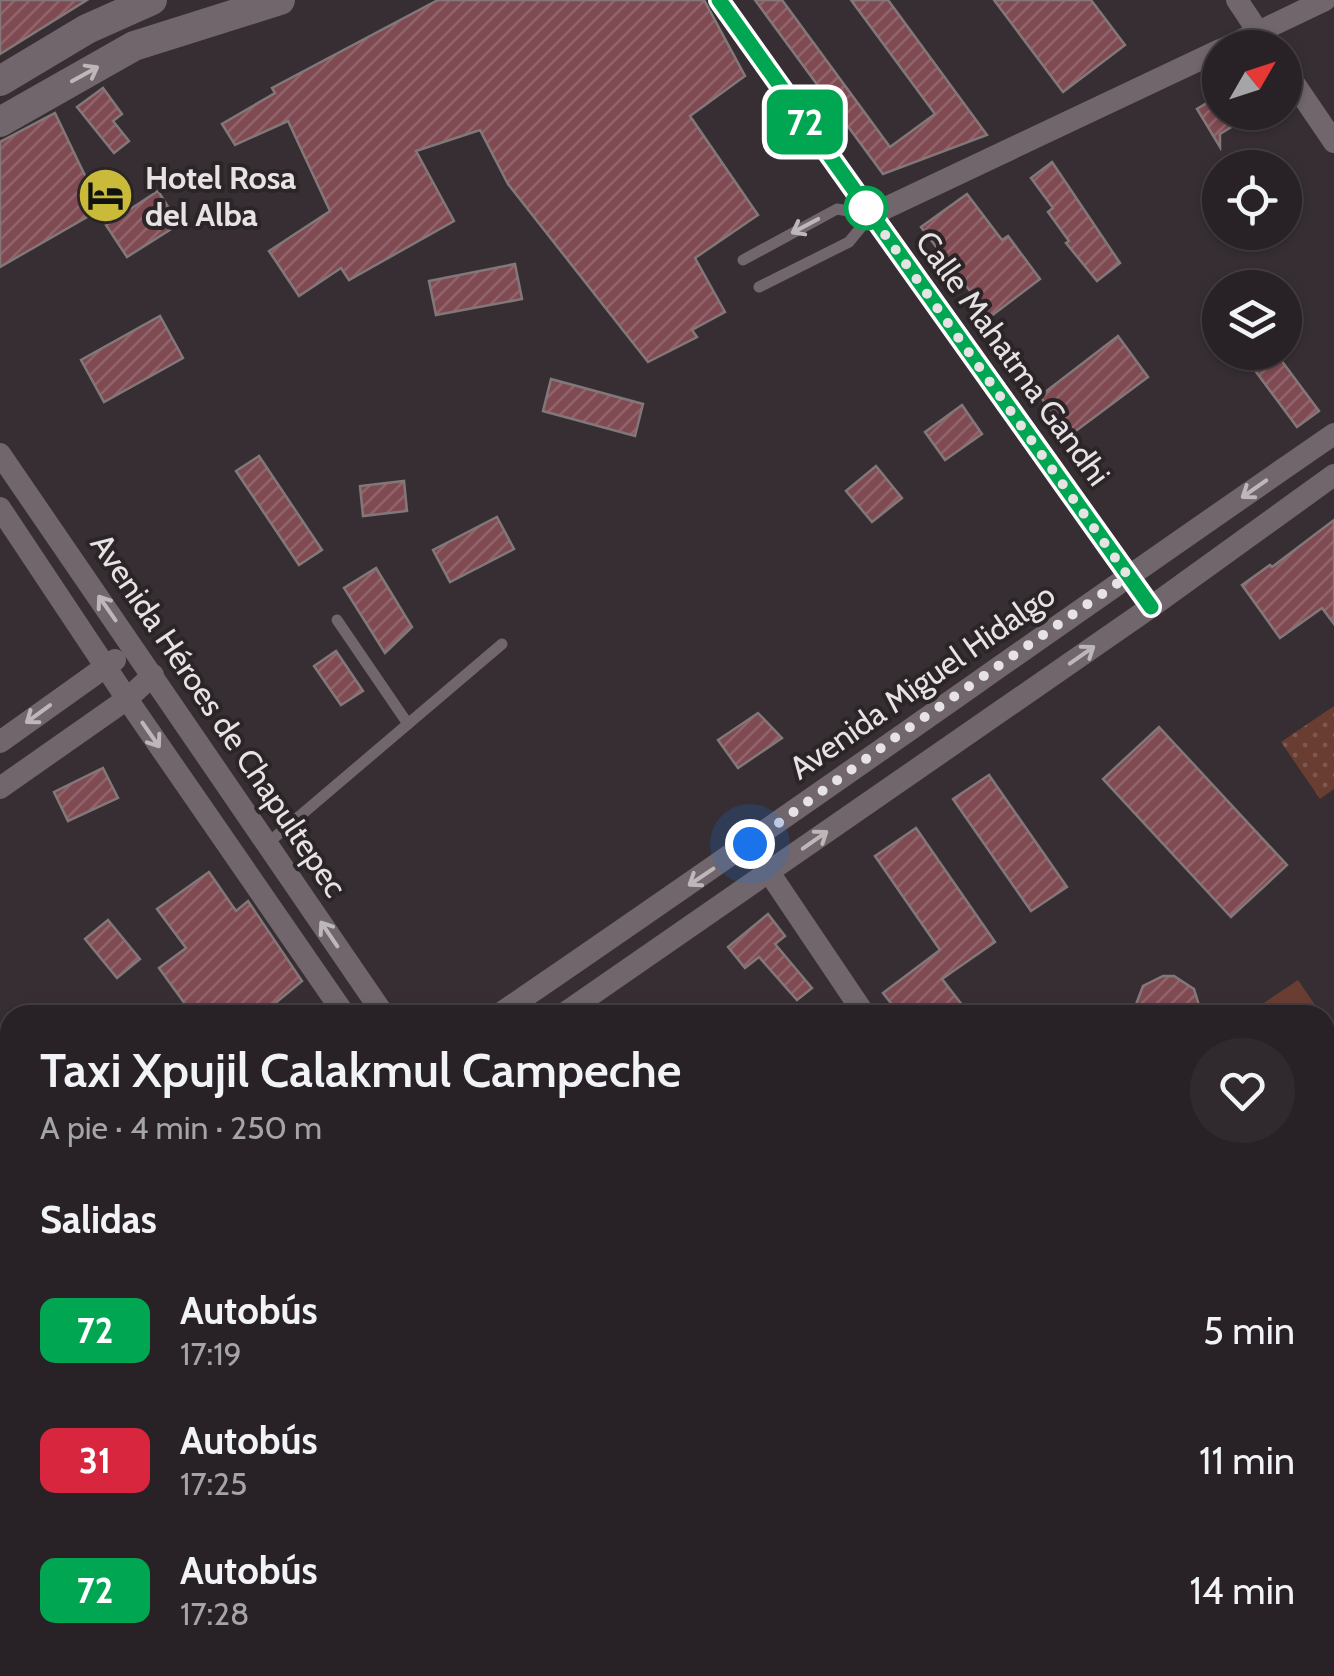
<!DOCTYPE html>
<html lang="es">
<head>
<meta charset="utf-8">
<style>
	:root { --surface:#282226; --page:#302a2e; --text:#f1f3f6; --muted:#a5a4a7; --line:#443f43 }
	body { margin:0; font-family:Cabin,sans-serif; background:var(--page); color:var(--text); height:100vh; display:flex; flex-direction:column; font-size:38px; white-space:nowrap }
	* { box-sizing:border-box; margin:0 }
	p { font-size:32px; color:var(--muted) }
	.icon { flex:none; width:55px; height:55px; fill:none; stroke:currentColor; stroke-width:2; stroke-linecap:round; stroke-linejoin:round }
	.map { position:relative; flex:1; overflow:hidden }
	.side { position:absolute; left:0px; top:1005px; width:1335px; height:672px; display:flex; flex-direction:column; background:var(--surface); border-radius:30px 30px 0 0; box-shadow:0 2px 8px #0004,0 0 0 2px var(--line) }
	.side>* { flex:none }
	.badge { padding:0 20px; border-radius:15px; font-size:35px; line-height:65px }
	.needle { width:65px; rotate:51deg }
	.tools { position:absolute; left:1202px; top:30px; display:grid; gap:20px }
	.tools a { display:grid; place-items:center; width:100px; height:100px; border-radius:50%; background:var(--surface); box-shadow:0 2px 8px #0004,0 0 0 2px var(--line); font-size:50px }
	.you { position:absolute; width:50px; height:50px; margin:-25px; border:8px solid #fff; border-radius:50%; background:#1a73e8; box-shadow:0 0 0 15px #1a73e833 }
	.map>.badge { position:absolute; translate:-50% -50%; box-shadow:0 0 0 5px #fff }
	h2 { padding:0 40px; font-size:38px; line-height:90px }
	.round { display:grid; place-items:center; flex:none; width:105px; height:105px; border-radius:52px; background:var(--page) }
	.summary { display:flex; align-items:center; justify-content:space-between; height:170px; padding:0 40px }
	h1 { font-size:48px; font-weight:600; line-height:75px }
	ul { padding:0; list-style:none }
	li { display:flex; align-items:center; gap:30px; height:130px; padding:0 40px }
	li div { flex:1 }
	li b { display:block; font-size:38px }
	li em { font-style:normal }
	li .badge { min-width:110px; font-weight:700; text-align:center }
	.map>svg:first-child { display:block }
</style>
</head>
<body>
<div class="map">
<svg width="1334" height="1676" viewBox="0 0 1334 1676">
	<defs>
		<pattern id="park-dots" width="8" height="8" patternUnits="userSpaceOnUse" patternTransform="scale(2.5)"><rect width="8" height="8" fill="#6a3d32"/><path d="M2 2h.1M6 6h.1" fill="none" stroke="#7f5950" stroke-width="1.8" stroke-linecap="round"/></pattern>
		<pattern id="building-hatch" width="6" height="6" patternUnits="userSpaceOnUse" patternTransform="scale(2.5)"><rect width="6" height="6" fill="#7f4a52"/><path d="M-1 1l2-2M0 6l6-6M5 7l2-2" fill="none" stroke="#91646b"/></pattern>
	</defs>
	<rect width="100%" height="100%" fill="#362e32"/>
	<!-- park -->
	<path fill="url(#park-dots)" d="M1334 706V789L1320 799 1281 742Z"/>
	<!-- pitch -->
	<g fill="#6a3d32">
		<path d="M1298 980 1322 1015H1246Z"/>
		<path d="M1325 1019 1334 1032V1254L1325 1260Z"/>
	</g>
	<!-- building -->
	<g fill="url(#building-hatch)" stroke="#837879" stroke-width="2.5">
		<path d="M0 0H87L0 54Z"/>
		<path d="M438 0H704L745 76 690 116 758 215 695 258 725 312 692 330 697 337 648 362 508 184 480 130 416 151 454 221 349 280 341 268 299 296 269 251 330 211 288 121 235 145 222 124 275 93 272 88Z"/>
		<path d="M755 0H782L890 147 935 114 851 0H888L987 135 883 174Z"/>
		<path d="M994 0H1091L1125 45 1063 92Z"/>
		<path d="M103 88 122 114 113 121 129 141 114 153 77 107Z"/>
		<path d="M1220 95V112H1256L1220 134V147L1197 109Z"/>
		<path d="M55 113 101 209 0 267V142Z"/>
		<path d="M1052 162 1120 263 1097 281 1066 243 1069 241 1048 212 1053 208 1031 178Z"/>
		<path d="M158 191 179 224 127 257 106 225Z"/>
		<path d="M967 194 1002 240 1008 236 1040 279 990 317 921 227Z"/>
		<path d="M515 264 522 299 436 315 429 281Z"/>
		<path d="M160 316 183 358 104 402 81 360Z"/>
		<path d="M1118 336 1148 377 1069 436 1040 396Z"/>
		<path d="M1260 352H1275L1319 411 1297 427 1248 361Z"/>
		<path d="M551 379 643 404 635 436 543 411Z"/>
		<path d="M962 405 982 434 945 460 925 432Z"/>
		<path d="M259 456 322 550 299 565 236 471Z"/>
		<path d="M876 466 902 498 872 522 846 491Z"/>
		<path d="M404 481 407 511 363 516 360 486Z"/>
		<path d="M497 517 514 549 450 582 433 550Z"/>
		<path d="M1334 520V624L1322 608 1280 638 1242 585 1270 565 1272 567Z"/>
		<path d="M376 568 412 627 385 653 344 588Z"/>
		<path d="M336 651 363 691 341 705 314 666Z"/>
		<path d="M758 713 782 738 738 768 718 740Z"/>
		<path d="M1159 727 1287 865 1231 917 1103 779Z"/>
		<path d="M103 768 118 798 68 821 54 792Z"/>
		<path d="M989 775 1067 887 1031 911 953 799Z"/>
		<path d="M916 828 995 942 942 979 970 1015H900L883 993 940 950 875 856Z"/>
		<path d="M209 872 236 911 248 901 302 981 261 1015H193L159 968 186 948 157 909Z"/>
		<path d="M768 914 785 936 775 944 812 988 797 1000 759 957 745 968 728 947Z"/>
		<path d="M108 920 140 959 117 978 85 939Z"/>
		<path d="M1163 976H1174L1194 989 1202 1015H1132L1143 986Z"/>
	</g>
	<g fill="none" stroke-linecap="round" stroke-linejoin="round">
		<!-- lane -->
		<g stroke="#70666b" stroke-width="11">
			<path d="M743 260 837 209 871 215 849 242 759 287"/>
			<path d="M337 620 408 724"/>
			<path d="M268 843 502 644"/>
		</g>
		<!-- street -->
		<g stroke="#70666b" stroke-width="22">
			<path d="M719 0 1151 607"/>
			<path d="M1237 0 1269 48"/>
			<path d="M1225 48 1325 0"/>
			<path d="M1285 70 1334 142"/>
			<path d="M871 215 1220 50"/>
			<path d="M0 454 384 1015"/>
			<path d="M0 508 127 699 345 1015"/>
			<path d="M0 742 115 660"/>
			<path d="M0 788 127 699 153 675"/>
			<path d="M750 844 865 1015"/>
			<path d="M498 1015C779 824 1055 626 1334 434"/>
			<path d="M562 1015 1151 607 1334 475"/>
			<path d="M0 1367 10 1360"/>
			<path d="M0 1418 10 1411"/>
			<path d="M1325 1602 1334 1608"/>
			<path d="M776 1668 782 1676"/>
			<path d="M816 1668 821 1676"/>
			<path d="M620 1676 633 1668"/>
			<path d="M684 1676 697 1668"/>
		</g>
		<!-- secondary -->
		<g stroke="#70666b" stroke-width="30">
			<path d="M0 81 87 29 152 0"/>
			<path d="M0 122 134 46 280 0"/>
			<path d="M0 1466 10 1481"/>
			<path d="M0 1534 10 1550"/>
			<path d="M87 1668 92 1676"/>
			<path d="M132 1668 137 1676"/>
		</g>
		<!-- primary -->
		<g stroke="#ae74b1" stroke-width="30">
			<path d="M1325 1389 1334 1377"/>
			<path d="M1325 1459 1334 1447"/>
			<path d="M1116 1676 1122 1668"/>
			<path d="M1166 1676 1172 1668"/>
		</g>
	</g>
	<!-- one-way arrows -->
	<defs><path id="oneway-shaft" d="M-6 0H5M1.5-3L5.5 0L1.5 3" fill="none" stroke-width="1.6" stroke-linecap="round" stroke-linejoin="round" transform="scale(2.5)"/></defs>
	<g stroke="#bdb7ba">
		<use href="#oneway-shaft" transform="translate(85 74) rotate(-29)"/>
		<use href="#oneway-shaft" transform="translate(805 226) rotate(152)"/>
		<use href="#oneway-shaft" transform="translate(1254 489) rotate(145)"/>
		<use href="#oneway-shaft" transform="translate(107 608) rotate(-125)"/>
		<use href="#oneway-shaft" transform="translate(1082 655) rotate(-35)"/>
		<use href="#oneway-shaft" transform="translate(38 714) rotate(144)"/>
		<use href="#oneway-shaft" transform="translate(151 735) rotate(55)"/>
		<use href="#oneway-shaft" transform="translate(815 840) rotate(-35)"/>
		<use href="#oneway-shaft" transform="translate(701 877) rotate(146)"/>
		<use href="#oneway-shaft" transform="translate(329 934) rotate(-124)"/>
	</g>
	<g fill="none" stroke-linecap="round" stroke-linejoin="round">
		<defs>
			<path id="line" d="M719 0 1151 607"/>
		</defs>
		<!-- line casing -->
		<use href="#line" stroke="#fff" stroke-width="22"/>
		<!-- line -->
		<use href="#line" stroke="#00a651" stroke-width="15"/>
		<!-- walk -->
		<path stroke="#e7e2e4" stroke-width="10" stroke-dasharray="0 18" d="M750 844 900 734 1128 576 866 208"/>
	</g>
	<!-- icons -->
	<defs>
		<symbol id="hotel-disc" viewBox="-11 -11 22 22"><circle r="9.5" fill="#c9ba3a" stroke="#2c2528"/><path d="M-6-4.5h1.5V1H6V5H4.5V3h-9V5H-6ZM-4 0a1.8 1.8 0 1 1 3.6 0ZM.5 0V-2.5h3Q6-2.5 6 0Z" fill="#111"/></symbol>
	</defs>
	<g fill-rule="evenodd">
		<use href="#hotel-disc" x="74" y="164" width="63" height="63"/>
	</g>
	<!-- markers -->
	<circle fill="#fff" stroke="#00a651" stroke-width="5" cx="866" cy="208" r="20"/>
	<g text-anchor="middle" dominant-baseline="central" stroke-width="8" stroke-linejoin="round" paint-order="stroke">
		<!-- poi labels -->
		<g font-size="32" font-weight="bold" fill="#e7e2e4" stroke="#2c2528" text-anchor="start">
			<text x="145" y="177">Hotel Rosa<tspan x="145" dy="37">del Alba</tspan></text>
		</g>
		<!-- street labels -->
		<g font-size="32" fill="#e7e2e4" stroke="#2c2528">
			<text transform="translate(1013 358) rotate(54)">Calle Mahatma Gandhi</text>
			<text transform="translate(922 681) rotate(-35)">Avenida Miguel Hidalgo</text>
			<text transform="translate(219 715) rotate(56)">Avenida Héroes de Chapultepec</text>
		</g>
	</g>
</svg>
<div class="tools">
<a><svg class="needle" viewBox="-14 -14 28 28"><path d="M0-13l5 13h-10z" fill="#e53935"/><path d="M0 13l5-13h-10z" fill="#a5a4a7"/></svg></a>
<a><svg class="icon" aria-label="locate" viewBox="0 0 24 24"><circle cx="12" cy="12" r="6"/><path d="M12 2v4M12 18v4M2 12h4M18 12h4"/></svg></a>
<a><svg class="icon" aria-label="layers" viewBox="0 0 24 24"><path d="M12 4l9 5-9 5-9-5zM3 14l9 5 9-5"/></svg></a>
</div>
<div class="you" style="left:750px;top:844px"></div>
<b class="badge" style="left:805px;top:122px;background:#00a651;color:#fff">72</b>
<section class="side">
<div class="summary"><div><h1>Taxi Xpujil Calakmul Campeche</h1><p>A pie · 4 min · 250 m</p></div><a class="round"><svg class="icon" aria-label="heart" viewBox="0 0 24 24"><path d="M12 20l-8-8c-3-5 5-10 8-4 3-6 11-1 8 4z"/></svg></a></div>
<h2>Salidas</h2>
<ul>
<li><span class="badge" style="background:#00a651;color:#fff">72</span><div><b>Autobús</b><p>17:19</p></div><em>5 min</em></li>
<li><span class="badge" style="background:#d7263d;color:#fff">31</span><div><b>Autobús</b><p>17:25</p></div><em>11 min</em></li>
<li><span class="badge" style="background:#00a651;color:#fff">72</span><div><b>Autobús</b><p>17:28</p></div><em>14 min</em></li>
</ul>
</section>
</div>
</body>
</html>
